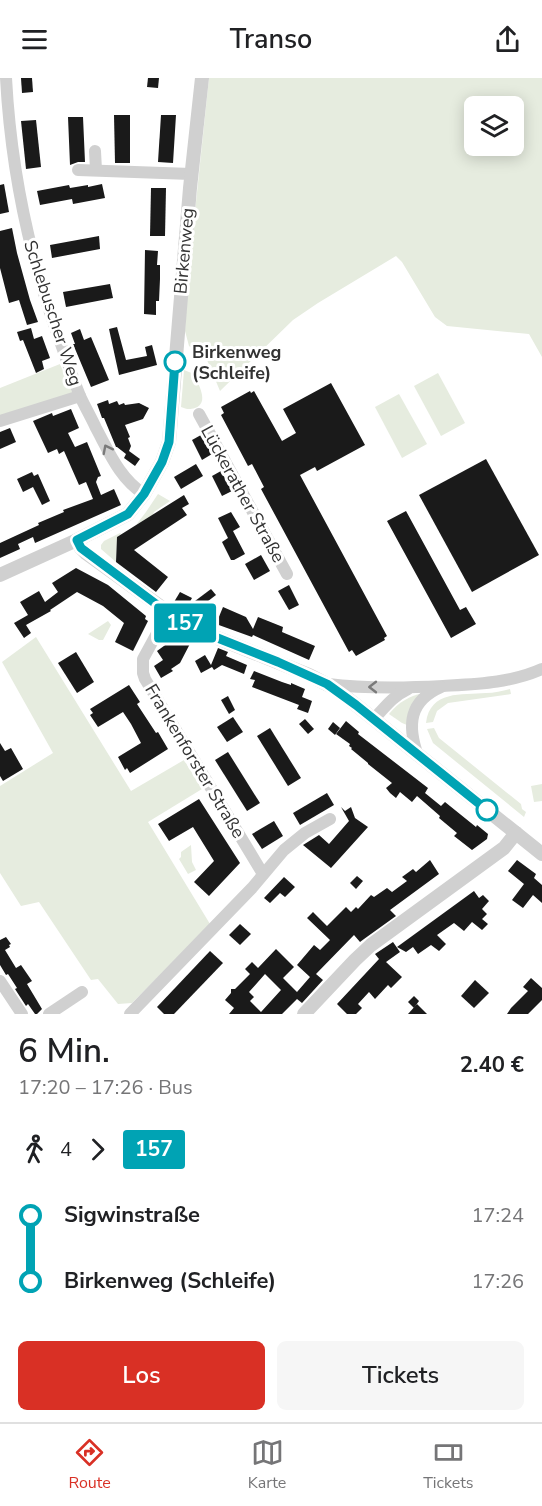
<!DOCTYPE html>
<html lang="de">
<head>
<meta charset="utf-8">
<style>
	:root { --surface:#fff; --page:#f6f6f6; --text:#202124; --muted:#757577; --line:#e0e0e0; --accent:#d93025 }
	body { margin:0; font-family:"Nunito Sans",sans-serif; background:var(--page); color:var(--text); height:100vh; display:flex; flex-direction:column; font-size:22px; white-space:nowrap }
	* { box-sizing:border-box; margin:0 }
	p { font-size:20px; color:var(--muted) }
	.icon { flex:none; width:33px; height:33px; fill:none; stroke:currentColor; stroke-width:2; stroke-linecap:round; stroke-linejoin:round }
	.map { position:relative; height:936px; overflow:hidden }
	.side { display:flex; flex-direction:column; background:var(--surface); flex:1 }
	.side>* { flex:none }
	.badge { padding:0 12px; border-radius:4px; font-size:21px; line-height:39px }
	.buttons { position:absolute; left:464px; top:18px; display:grid; gap:12px }
	.buttons a { display:grid; place-items:center; width:60px; height:60px; border-radius:9px; background:var(--surface); box-shadow:0 3px 15px #0003; font-size:30px }
	.map>.badge { position:absolute; translate:-50% -50%; box-shadow:0 0 0 3px #fff }
	.legs { display:flex; align-items:center; gap:9px; height:66px; padding:0 18px; font-size:20px }
	.legs p { margin-inline-start:auto }
	.head { display:flex; align-items:center; justify-content:space-between; height:102px; padding:0 18px }
	h1 { font-size:33px; font-weight:600; line-height:45px }
	.button { display:flex; gap:12px; margin-top:auto; padding:12px 18px }
	.button a { flex:1; height:69px; border-radius:9px; background:var(--accent); color:#fff; font-size:24px; font-weight:600; line-height:69px; text-align:center }
	.button a+a { background:var(--page); color:var(--text) }
	ul { padding:0 18px; list-style:none }
	li { display:flex; align-items:center; gap:21px; height:66px; font-size:22px }
	li i { display:grid; place-items:center; width:9px; height:100%; margin:0 8px; background:currentColor }
	li i::after { content:''; width:15px; height:15px; margin:-8px; border:4px solid; border-radius:50%; background:var(--surface) }
	li p { margin-inline-start:auto }
	li:first-child i { background:linear-gradient(#0000 50%,currentColor 0) }
	li:last-child i { background:linear-gradient(currentColor 50%,#0000 0) }
	header { display:flex; justify-content:space-between; align-items:center; height:78px; padding:0 18px; background:var(--surface); font-size:27px; font-weight:600 }
	.tabs { display:flex; justify-content:space-around; align-items:center; height:84px; border-top:2px solid var(--line); background:var(--surface); font-size:16px; color:var(--muted) }
	.tabs a { display:grid; justify-items:center; gap:3px }
	.tabs .active { color:var(--accent) }
	.map>svg:first-child { display:block }
</style>
</head>
<body>
<header><svg class="icon" aria-label="menu" viewBox="0 0 24 24"><path d="M4 6h16M4 12h16M4 18h16"/></svg>Transo<svg class="icon" aria-label="share" viewBox="0 0 24 24"><path d="M12 15V3M7 8l5-5 5 5M5 13v7h14v-7"/></svg></header>
<div class="map">
<svg width="542" height="936" viewBox="0 0 542 936">
	<rect width="100%" height="100%" fill="#fff"/>
	<!-- green -->
	<g fill="#e6ecdf" fill-rule="evenodd">
		<path d="M209 0H542V279L529 256 447 248 435 239 402 184 396 178 318 225 293 242 220 313 207 282 189 268 185 253 187 210ZM474 28H513V68H474Z"/>
		<path d="M60 286 73 316 0 339V310Z"/>
		<path d="M184 292 194 296C198 306 210 325 195 330 189 332 186 331 181 329Z"/>
		<path d="M438 295 465 345 441 358 414 308Z"/>
		<path d="M399 316 427 366 402 380 375 329Z"/>
		<path d="M158 416 170 423 154 434 153 437 136 447 146 434Z"/>
		<path d="M120 455 121 456 117 459 116 484 101 471V467L104 463Z"/>
		<path d="M108 543 111 547 103 562H99L88 556Z"/>
		<path d="M36 559 131 713 184 682 202 711 148 744 210 846 132 925 118 926 98 901 91 902 39 824 21 828 0 795V708L53 675 2 584Z"/>
		<path d="M510 611 511 616 448 625 437 633 433 644 426 645C430 612 462 617 486 615 494 615 502 613 510 611Z"/>
		<path d="M424 615 407 647 402 645 389 636C399 624 409 618 424 615Z"/>
		<path d="M434 650 439 660 521 726 522 731 526 734 524 739 433 665 427 651Z"/>
		<path d="M542 706V723L534 724 531 708Z"/>
		<path d="M191 767 192 784 196 792 188 796 179 781 181 779V774Z"/>
	</g>
	<!-- building -->
	<g fill="#1a1a1a" fill-rule="evenodd">
		<path d="M21 0H32L33 14 22 15Z"/>
		<path d="M148 0H159L158 10 147 9Z"/>
		<path d="M114 37H130V85H115Z"/>
		<path d="M161 37H176L173 85 158 84Z"/>
		<path d="M68 39H83L85 84H78L70 87Z"/>
		<path d="M36 42 41 89 26 91 21 43Z"/>
		<path d="M4 106 9 134 0 136V107Z"/>
		<path d="M102 106 105 120 73 126 72 121 40 127 37 113 69 107 70 110 88 107V109Z"/>
		<path d="M151 110H166L165 158H150Z"/>
		<path d="M12 150 17 175 30 222 38 244 27 247 19 222 9 225 0 190V153Z"/>
		<path d="M99 158 100 171 52 180 50 167Z"/>
		<path d="M145 172 158 173 157 187H160V201L159 223H156V237L144 236Z"/>
		<path d="M110 206 113 220 66 229 63 214Z"/>
		<path d="M117 249 126 282 147 278 145 269 152 267 157 287 119 297 109 251Z"/>
		<path d="M31 250 34 261 42 258 50 280 42 283 44 291 36 295 23 262 20 263 17 254Z"/>
		<path d="M80 251 84 262 91 259 109 302 91 309 73 266H75L71 255Z"/>
		<path d="M331 305 365 367 317 393 315 389 300 397 387 558 384 560 385 562 356 578 352 572 349 574 261 411 264 409 252 386 248 388 221 337 224 335 221 329 250 313 251 315 254 313 282 363 296 355 283 331Z"/>
		<path d="M108 322 109 326 117 323 119 327 124 325 125 327 139 325 149 330 143 341 125 347 130 359 128 360 131 368 129 373 140 381 135 388 124 380 126 376 117 369H116L104 340H102L97 326Z"/>
		<path d="M71 331 79 350 68 355 75 369 87 364 101 398 98 399 96 404 101 417 114 411 121 427 35 465 33 459 18 466 20 471 0 480V465L39 447 38 445 64 434 63 432 93 421 86 404 79 407 64 373 59 376 57 371 48 375 33 343 52 335 53 338Z"/>
		<path d="M10 350 16 364 0 371V354Z"/>
		<path d="M201 357 212 376 202 382 192 362Z"/>
		<path d="M486 381 539 477 472 514 419 417Z"/>
		<path d="M196 386 203 398 181 411 174 399Z"/>
		<path d="M221 393 232 413 222 418 212 398Z"/>
		<path d="M32 394 34 398 38 396 50 423 42 427 33 409 23 414 17 401Z"/>
		<path d="M184 417 189 426 182 430 187 437 134 472 168 499 156 514 116 484 117 459Z"/>
		<path d="M406 433 460 532 466 529 476 546 451 560 387 443Z"/>
		<path d="M231 434 240 449 233 453 245 476 234 482H231L222 464 228 460 218 440Z"/>
		<path d="M261 477 270 493 254 502 245 486Z"/>
		<path d="M76 490 108 507 146 538 145 541 148 543 133 573 115 564 124 545 103 528 77 514 50 532 51 533 26 547 31 555 24 560 14 545 28 537 20 524 39 513 45 524 58 514 52 505Z"/>
		<path d="M289 507 299 527 289 532 278 513Z"/>
		<path d="M211 511 216 517 199 530 195 523Z"/>
		<path d="M180 514 192 520 186 531 174 524Z"/>
		<path d="M223 529 246 539 253 551 258 539 283 549 282 554 315 568 309 582 253 557 252 559 216 546Z"/>
		<path d="M175 551 193 560 180 585 171 591 173 593 161 600 154 588 163 582 157 573 168 565Z"/>
		<path d="M218 570 228 574 226 578 247 587 244 596 222 587 214 592 212 589 201 595 195 583 205 577 211 587Z"/>
		<path d="M76 574 94 604 77 615 58 585Z"/>
		<path d="M254 593 282 604 291 607V605L305 611 302 619 312 623 308 635 297 631 299 627 252 609 255 602 250 601Z"/>
		<path d="M129 607 140 624 137 626 156 655 158 654 168 671 130 695 127 690 125 692 118 679 141 665 131 646 123 634 98 649 90 637 93 635 90 631Z"/>
		<path d="M228 618 235 632 229 636 221 622Z"/>
		<path d="M233 639 243 654 227 664 217 649Z"/>
		<path d="M305 641 314 651 308 656 299 646Z"/>
		<path d="M346 643 359 654 358 656 428 710 425 715 441 728 445 724 476 749 477 747 488 756 487 761 472 772 454 758 457 755 439 740 440 738 417 718 412 724 400 714 396 720 390 715 386 710 392 705 368 686V685L351 671 352 670 349 668 350 666 336 656Z"/>
		<path d="M333 644 340 650 335 657 328 651Z"/>
		<path d="M270 650 301 700 288 708 257 658Z"/>
		<path d="M0 665 5 673 11 670 23 691 3 703 0 698Z"/>
		<path d="M228 674 260 725 247 733 215 682Z"/>
		<path d="M327 715 334 727 300 747 293 735Z"/>
		<path d="M199 721 240 785 209 818 194 804 214 783 193 749 169 763 158 746Z"/>
		<path d="M341 729 345 733 351 729 355 740 368 749 331 790 303 767 319 757 329 766 349 743Z"/>
		<path d="M274 743 283 758 262 771 252 756Z"/>
		<path d="M430 782 439 796 390 832 396 838 364 861 360 864 354 857 316 896 323 902 302 925 297 921 282 936H229L234 930 225 922 231 915V911H235L250 896 245 891 252 884 258 890 276 871 294 889 283 900 297 914 310 899 297 887 314 867 320 872 330 862 307 840 313 834 327 848 346 829 351 834 356 829 358 831 371 817 374 819 387 810 392 814 407 803 402 799 413 791 416 794ZM265 896 281 912 261 934 250 923 254 919 249 914Z"/>
		<path d="M517 782 536 796 534 800 542 807V825L533 817 523 830 512 822 524 806 508 793Z"/>
		<path d="M357 798 363 803 356 811 350 805Z"/>
		<path d="M284 799 295 809 285 819 280 815 270 825 264 820Z"/>
		<path d="M474 813 479 820 483 817 489 823 482 831 487 836 482 841 488 846 482 852 472 844 464 853 454 845 437 857 446 866 439 873 431 867 418 876 413 869 406 874 397 869Z"/>
		<path d="M240 846 251 856 240 867 229 857Z"/>
		<path d="M6 859 11 866 9 867 10 869 5 872 16 890 21 887 32 903 27 906 42 931 37 936H35L28 926 26 928 15 911 17 910 8 896 6 897 0 887V862Z"/>
		<path d="M393 864 400 874 386 884 402 899 391 910 388 907 375 921 369 914 358 926 362 930 356 936H347L337 926 379 881 375 876Z"/>
		<path d="M210 873 223 885 174 936H164L157 929Z"/>
		<path d="M531 900 542 910V922L528 936H507L511 930 528 913 523 909Z"/>
		<path d="M475 902 489 915 474 930 461 918Z"/>
		<path d="M414 918 419 923 414 930 408 924Z"/>
		<path d="M417 926 427 936H408Z"/>
	</g>
	<g fill="none" stroke-linecap="round" stroke-linejoin="round">
		<!-- minor -->
		<g stroke="#d0d0d0" stroke-width="12">
			<path d="M6 0C11 93 29 179 61 266 67 283 73 301 80 318 85 329 91 339 96 350 109 374 120 401 144 416"/>
			<path d="M95 73 96 92"/>
			<path d="M78 92 191 96"/>
			<path d="M199 336 287 496"/>
			<path d="M0 343 80 318"/>
			<path d="M168 535 143 581V595L145 601 263 796"/>
			<path d="M328 606C366 611 405 610 443 608 477 606 511 605 542 591"/>
			<path d="M374 641C385 629 393 618 408 611"/>
			<path d="M418 678C407 647 409 623 441 609"/>
			<path d="M0 903 22 936"/>
			<path d="M49 936 82 914"/>
			<path d="M130 936 252 810 284 772 305 755 330 741"/>
		</g>
		<!-- tertiary -->
		<g stroke="#d0d0d0" stroke-width="14">
			<path d="M77 462 81 470 86 475 179 542 210 557 309 597 334 610 356 627 542 776"/>
			<path d="M0 497 77 462 128 436 144 416 162 384 169 364 190 110 202 0"/>
			<path d="M304 936 355 882 371 867 504 770 516 755"/>
		</g>
	</g>
	<!-- one-way arrows -->
	<defs><path id="oneway-chevron" d="M-2-3.5L2.5 0L-2 3.5" fill="none" stroke-width="1.6" stroke-linecap="round" stroke-linejoin="round" transform="scale(1.5)"/></defs>
	<g stroke="#7a7a7a">
		<use href="#oneway-chevron" transform="translate(107 371) rotate(-117)"/>
		<use href="#oneway-chevron" transform="translate(373 609) rotate(-180)"/>
	</g>
	<g fill="none" stroke-linecap="round" stroke-linejoin="round">
		<defs>
			<path id="line-1" d="M175 284 169 364 162 384 144 416 128 436 77 462 81 470 168 535 189 548 210 557 278 584 327 606 356 627 487 732"/>
		</defs>
		<!-- line-1 casing -->
		<use href="#line-1" stroke="#fff" stroke-width="14"/>
		<!-- line-1 -->
		<use href="#line-1" stroke="#00a3b4" stroke-width="9"/>
	</g>
	<!-- markers -->
	<g fill="#fff" stroke="#00a3b4" stroke-width="3">
		<circle cx="175" cy="284" r="10"/>
		<circle cx="487" cy="732" r="10"/>
	</g>
	<g text-anchor="middle" dominant-baseline="central" stroke-width="6" stroke-linejoin="round" paint-order="stroke">
		<!-- street labels -->
		<g font-size="18" fill="#333" stroke="#fff">
			<text transform="translate(184 173) rotate(-85)">Birkenweg</text>
			<text transform="translate(53 235) rotate(72)">Schlebuscher Weg</text>
			<text transform="translate(243 416) rotate(61)">Lückerather Straße</text>
			<text transform="translate(195 683) rotate(59)">Frankenforster Straße</text>
		</g>
		<!-- stop labels -->
		<g font-size="18" font-weight="bold" fill="#333" stroke="#fff" text-anchor="start">
			<text x="192" y="274">Birkenweg<tspan x="192" dy="21">(Schleife)</tspan></text>
		</g>
	</g>
</svg>
<div class="buttons">
<a><svg class="icon" aria-label="layers" viewBox="0 0 24 24"><path d="M12 4l9 5-9 5-9-5zM3 14l9 5 9-5"/></svg></a>
</div>
<b class="badge" style="left:185px;top:545px;background:#00a3b4;color:#fff">157</b>
</div>
<section class="side">
<div class="head"><div><h1>6 Min.</h1><p>17:20 – 17:26 · Bus</p></div><b>2.40 €</b></div>
<div class="legs"><svg class="icon" aria-label="walk" viewBox="0 0 24 24"><circle cx="13" cy="4" r="2"/><path d="M13 8l-2 6 4 7M11 14l-3 7M7 12l3-4h3l4 4"/></svg>4<svg class="icon" aria-label="forward" viewBox="0 0 24 24"><path d="M9 5l7 7-7 7"/></svg><b class="badge" style="background:#00a3b4;color:#fff">157</b></div>
<ul>
<li><i style="color:#00a3b4"></i><b>Sigwinstraße</b><p>17:24</p></li>
<li><i style="color:#00a3b4"></i><b>Birkenweg (Schleife)</b><p>17:26</p></li>
</ul>
<div class="button"><a>Los</a><a>Tickets</a></div>
</section>
<nav class="tabs">
<a class="active"><svg class="icon" aria-label="directions" viewBox="0 0 24 24"><path d="M12 3l9 9-9 9-9-9zM9 14v-3h6M13 9l2 2-2 2"/></svg>Route</a>
<a><svg class="icon" aria-label="map" viewBox="0 0 24 24"><path d="M3 6l6-2 6 2 6-2v14l-6 2-6-2-6 2zM9 4v14M15 6v14"/></svg>Karte</a>
<a><svg class="icon" aria-label="tickets" viewBox="0 0 24 24"><path d="M3 7h18v10H3zM15 7v10"/></svg>Tickets</a>
</nav>
</body>
</html>
